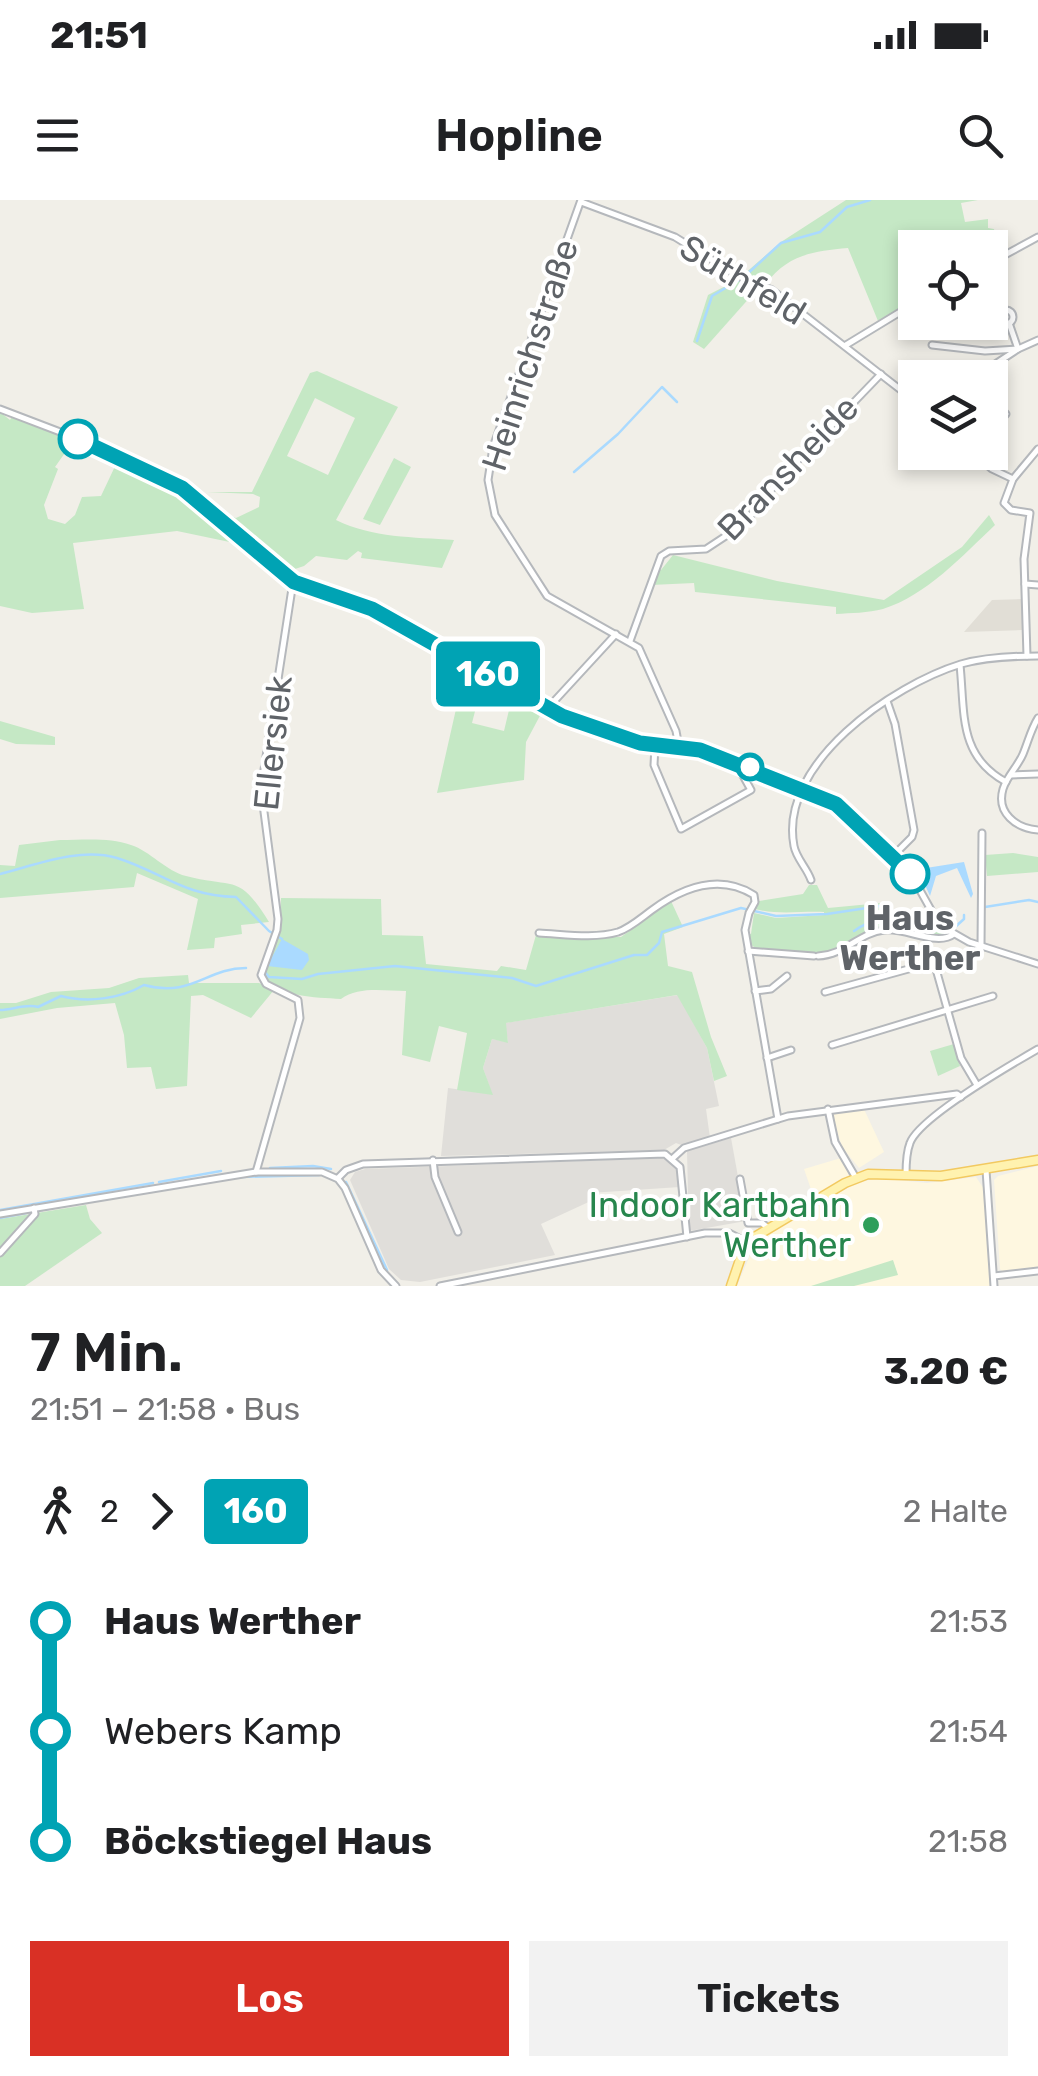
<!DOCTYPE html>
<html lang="de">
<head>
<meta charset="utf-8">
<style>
	:root { --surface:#fff; --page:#f2f2f2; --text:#202124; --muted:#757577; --accent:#d93025 }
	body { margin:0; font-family:Rubik,sans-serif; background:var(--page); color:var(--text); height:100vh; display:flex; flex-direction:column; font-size:38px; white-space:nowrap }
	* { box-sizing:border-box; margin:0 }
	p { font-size:32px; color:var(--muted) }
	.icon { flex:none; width:55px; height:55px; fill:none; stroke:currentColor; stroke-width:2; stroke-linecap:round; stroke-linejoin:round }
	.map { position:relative; height:1086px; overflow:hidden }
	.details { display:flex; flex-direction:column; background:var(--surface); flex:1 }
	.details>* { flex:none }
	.badge { padding:0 20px; border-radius:8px; font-size:35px; line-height:65px }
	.buttons { position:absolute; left:898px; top:30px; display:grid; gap:20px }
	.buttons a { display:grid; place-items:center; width:110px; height:110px; border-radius:0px; background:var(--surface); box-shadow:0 5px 15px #0003; font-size:50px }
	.map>.badge { position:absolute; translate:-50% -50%; box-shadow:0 0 0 5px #fff }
	.legs { display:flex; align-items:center; gap:15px; height:110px; padding:0 30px; font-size:32px }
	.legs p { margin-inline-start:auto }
	.head { display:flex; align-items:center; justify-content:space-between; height:170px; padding:0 30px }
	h1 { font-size:55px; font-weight:600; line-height:75px }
	.action { display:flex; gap:20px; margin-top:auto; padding:20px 30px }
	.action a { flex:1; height:115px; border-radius:0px; background:var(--accent); color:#fff; font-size:40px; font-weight:600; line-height:115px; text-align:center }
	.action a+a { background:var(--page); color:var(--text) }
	ul { padding:0 30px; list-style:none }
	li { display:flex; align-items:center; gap:35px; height:110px; font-size:38px }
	li i { display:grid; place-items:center; width:15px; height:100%; margin:0 12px; background:currentColor }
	li i::after { content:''; width:25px; height:25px; margin:-12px; border:8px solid; border-radius:50%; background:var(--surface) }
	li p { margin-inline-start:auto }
	li:first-child i { background:linear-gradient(#0000 50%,currentColor 0) }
	li:last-child i { background:linear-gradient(currentColor 50%,#0000 0) }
	.status { display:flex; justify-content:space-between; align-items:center; height:70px; padding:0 50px; background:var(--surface); direction:ltr }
	.status svg { height:28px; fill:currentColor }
	header { display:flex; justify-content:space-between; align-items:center; height:130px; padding:0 30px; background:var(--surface); font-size:45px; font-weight:600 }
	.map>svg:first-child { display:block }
</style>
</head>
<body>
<div class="status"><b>21:51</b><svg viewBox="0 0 49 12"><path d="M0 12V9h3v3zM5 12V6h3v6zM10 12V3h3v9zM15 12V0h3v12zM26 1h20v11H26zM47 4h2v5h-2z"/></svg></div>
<header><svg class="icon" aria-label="menu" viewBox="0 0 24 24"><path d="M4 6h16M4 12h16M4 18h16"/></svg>Hopline<svg class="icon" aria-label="search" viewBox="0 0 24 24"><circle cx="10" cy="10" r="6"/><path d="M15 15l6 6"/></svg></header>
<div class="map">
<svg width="1038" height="1086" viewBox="0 0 1038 1086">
	<rect width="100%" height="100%" fill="#f1efe8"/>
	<!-- commercial -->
	<g fill="#fef7e0">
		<path d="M863 907 884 952 859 968 842 947 832 914Z"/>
		<path d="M841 958 850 973 848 976 814 998 804 969Z"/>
		<path d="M1038 966V1067L1003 1072 1000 1069 994 980 998 976Z"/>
		<path d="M976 977 984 989 990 1086H737L756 1041 856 983 878 978 927 983Z"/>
	</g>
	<!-- industrial -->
	<g fill="#e0deda">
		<path d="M678 795 707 848 719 906 706 909 710 938 684 946 676 943 664 950 441 956 448 888 492 894 483 868 492 839 508 842 505 823Z"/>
		<path d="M731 938 746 1021 689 1031 687 951Z"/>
		<path d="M662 958 677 967 680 987 590 993 593 1000 541 1024 555 1055 420 1082 401 1080 389 1069 350 980 355 972 365 969Z"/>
	</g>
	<!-- education -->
	<path fill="#e1ded6" d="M1022 399V430L964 432 992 400Z"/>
	<!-- green -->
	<g fill="#c5e8c5" fill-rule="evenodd">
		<path d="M846 0H978L961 3 965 22 988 19V28L994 29 997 57 990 60V48H915V101L878 121 848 48C813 51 787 55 766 84L743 75 781 42Z"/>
		<path d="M739 79 760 86 704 149 693 142 708 95Z"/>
		<path d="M317 171 398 207 336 320C373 338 413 337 454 340L442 368 361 358 362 353 358 351 347 360 316 356 304 366 292 370 305 380 303 382 199 299C212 300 221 314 236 318L259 307 260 297 253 294 207 292H252L310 173ZM315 198 355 218 328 275 287 256Z"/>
		<path d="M0 212 10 220 12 216 74 240 55 267 58 269 44 305 48 319 65 324 75 315 82 297 101 296 118 260 167 282 244 345 177 331 73 343 84 409 32 413 0 406Z"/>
		<path d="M394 258 411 267 380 325 363 319Z"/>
		<path d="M989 315 995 325C962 356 927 395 883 409 868 413 851 413 836 414V407L695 392 694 383 651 385 657 369 661 370 673 355 777 381 884 400 962 347Z"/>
		<path d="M466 465 484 476 472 523 504 531 513 493 543 510 526 542 524 580 437 593Z"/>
		<path d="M0 521 55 537V545L16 544 0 539Z"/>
		<path d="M60 640C83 640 109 637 131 645 150 651 166 671 186 676 235 689 238 672 269 722L241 725 242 734 215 738 214 748 187 750 198 699 137 673 134 687 0 698V665L15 666 19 645Z"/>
		<path d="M1013 653 1038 657V672L987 676 985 655Z"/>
		<path d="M809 685H817L828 708 881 703 911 722 933 720 947 733 946 737 940 736 888 728 839 751 799 754 759 750 748 743 747 734H751L754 713 776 718 824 715V712C800 711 778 715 755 709L759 701 803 694Z"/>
		<path d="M281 698 381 699 382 735 423 736 426 764 497 771 501 766 526 770 536 735 621 737 671 701 683 727 664 734 668 766 692 772 711 837 727 876 714 881 707 848 677 795 506 823 508 843 492 839 483 868 493 895 457 890 467 833 439 826 430 862 402 855 406 791C385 791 358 786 341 799 314 797 279 798 262 774L280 731Z"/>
		<path d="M188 775 189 783H259L274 790 251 818 203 795 191 796 187 886 156 889 151 867 127 868 124 835 115 803 57 808 0 819V803H16L51 792 109 788 139 778Z"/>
		<path d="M954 844 960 866 938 876 930 851Z"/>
		<path d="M86 1005 90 1019 102 1033 25 1086H0V1019Z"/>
		<path d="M893 1060 898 1075 854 1086H811Z"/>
	</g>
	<!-- water -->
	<g fill="#aadaff">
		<path d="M964 662 973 694 971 698 957 668 936 676 930 696 921 676 926 668Z"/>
		<path d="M282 739 308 754 309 760 302 770 267 766Z"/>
	</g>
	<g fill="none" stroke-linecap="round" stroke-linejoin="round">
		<!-- stream -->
		<g stroke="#aadaff" stroke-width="2.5">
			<path d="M745 76 781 43 820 32 847 7 870 0"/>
			<path d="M697 141 712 96 741 79"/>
			<path d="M574 272 618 234 662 187 677 202"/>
			<path d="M0 674C36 665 79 647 117 658 162 672 183 696 236 697L269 731 282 739"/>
			<path d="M985 707 1029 700 1038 702"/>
			<path d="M926 724 934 721"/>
			<path d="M954 728 964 719V715"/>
			<path d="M915 729 942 731"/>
			<path d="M854 731C874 716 886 724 908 728"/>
			<path d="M265 772 269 777 302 779 318 774 395 766 512 778 536 786 634 755H647L659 743 662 732 741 708 776 716 827 714 880 706 908 724"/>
			<path d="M0 810C12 810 27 803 38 807L61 796C87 803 120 799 144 785 192 798 206 768 246 768"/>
			<path d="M270 968 313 966 331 969"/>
			<path d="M241 977 319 975"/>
			<path d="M159 982 221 971"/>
			<path d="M346 982 387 1070"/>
			<path d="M0 1010 153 983"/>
			<path d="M42 1010 105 999"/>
			<path d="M0 1018 26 1013"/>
		</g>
		<defs>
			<g id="minor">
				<path d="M581 0 493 247 488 280 495 315 547 396 639 448 676 531 679 547"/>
				<path d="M581 2 675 37 738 76 772 90 915 201"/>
				<path d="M990 63 1038 37"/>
				<circle cx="1006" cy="117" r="7"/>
				<path d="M846 145 915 103"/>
				<path d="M932 145 985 151 1018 149 1038 140"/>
				<path d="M974 178 1018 149 1009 123"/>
				<path d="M990 198 1006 214 990 230"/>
				<path d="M0 209 76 238 169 281 293 382 373 409 562 516 640 543 700 550 743 564 836 604 912 676 935 717 948 730 969 742 1038 764"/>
				<path d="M972 252 992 269 1013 279"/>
				<path d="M1025 384 1038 385"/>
				<path d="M630 441 661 356 669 351 706 349 744 324 779 280 881 174"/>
				<path d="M1027 456 1024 359 1030 313 1011 310 1004 303 1013 279 1038 249"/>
				<path d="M960 465C965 513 958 556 1006 582"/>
				<path d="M887 501 895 524 914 630 912 637 893 656"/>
				<path d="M547 509 616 434"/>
				<path d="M1038 518C1031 529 1028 542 1023 554 1018 566 1007 576 1003 589 996 613 1016 628 1038 630"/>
				<path d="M655 546 654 565 681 629 751 590 741 572 742 565"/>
				<path d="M1011 575 1038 574"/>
				<path d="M811 680C807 668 796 658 794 646 778 563 893 485 961 464 986 457 1012 456 1038 456"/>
				<path d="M539 733C563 734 594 739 618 732 630 728 641 718 652 710 682 688 719 673 754 695L755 702 749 713 745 730 778 919"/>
				<path d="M981 746 982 633"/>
				<path d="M748 751 814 756"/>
				<path d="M818 756C845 755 859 733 884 730 905 727 937 747 954 734"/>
				<path d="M755 791 771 789 787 776"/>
				<path d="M825 792 934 762 961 858 977 885"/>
				<path d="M832 845 993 796"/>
				<path d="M767 858 791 850"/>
				<path d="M828 909 835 942 856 978"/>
				<path d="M673 958 684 948 788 916 957 894 961 897"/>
				<path d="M433 960 435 977 458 1032"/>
				<path d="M986 970 994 1086"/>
				<path d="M256 972 300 818 298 800 266 784 261 775 277 730 278 719 261 589 293 382"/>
				<path d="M906 975C906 965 906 953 910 943 919 918 1012 864 1038 849"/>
				<path d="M338 978 346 970 363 964 665 954 680 967 687 1037"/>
				<path d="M740 979 748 1023H762L768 1028"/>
				<path d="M0 1014 256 972H322L338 979 345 988 381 1070 396 1086"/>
				<path d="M0 1053 35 1014 34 1008"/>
				<path d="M994 1076 1038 1071"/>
				<path d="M440 1086 705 1033H729L748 1043"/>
			</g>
			<path id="major" d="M731 1086 743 1051 753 1038 845 983 868 974 941 976 1038 960"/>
		</defs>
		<!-- minor casing -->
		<use href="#minor" stroke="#b5b8bc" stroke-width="9"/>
		<!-- major casing -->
		<use href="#major" stroke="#f2c960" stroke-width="11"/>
		<!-- minor -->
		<use href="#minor" stroke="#fff" stroke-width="5"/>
		<!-- major -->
		<use href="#major" stroke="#fff2af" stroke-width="8"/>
	</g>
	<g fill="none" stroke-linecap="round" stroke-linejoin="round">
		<defs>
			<path id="line-1" d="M78 239 182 288 294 382 372 409 562 516 640 543 700 550 836 604 910 674"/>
		</defs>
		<!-- line-1 casing -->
		<use href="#line-1" stroke="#fff" stroke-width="22"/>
		<!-- line-1 -->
		<use href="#line-1" stroke="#00a3b4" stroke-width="15"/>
	</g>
	<!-- markers -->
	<g fill="#fff" stroke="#00a3b4" stroke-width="5">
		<circle cx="78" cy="239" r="18"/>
		<circle cx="750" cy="567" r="12"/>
		<circle cx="910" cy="674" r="18"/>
	</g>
	<circle fill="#2e9e5b" stroke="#fff" stroke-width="4" cx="871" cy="1025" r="10"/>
	<g text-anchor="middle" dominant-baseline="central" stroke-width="8" stroke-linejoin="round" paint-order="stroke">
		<!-- street labels -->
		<g font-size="35" fill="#5f6368" stroke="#fff">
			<text transform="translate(743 80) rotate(31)">Süthfeld</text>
			<text transform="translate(530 155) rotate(-72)">Heinrichstraße</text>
			<text transform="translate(788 268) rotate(-46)">Bransheide</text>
			<text transform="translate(273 543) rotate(-84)">Ellersiek</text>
		</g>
		<!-- stop labels -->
		<g font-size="35" font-weight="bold" fill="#5f6368" stroke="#fff">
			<text x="910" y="718">Haus<tspan x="910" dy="40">Werther</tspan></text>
		</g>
		<!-- leisure labels -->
		<g font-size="35" fill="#27864d" stroke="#fff" text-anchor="end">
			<text x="851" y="1005">Indoor Kartbahn<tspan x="851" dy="40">Werther</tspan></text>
		</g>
	</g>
</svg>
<div class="buttons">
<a><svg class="icon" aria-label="locate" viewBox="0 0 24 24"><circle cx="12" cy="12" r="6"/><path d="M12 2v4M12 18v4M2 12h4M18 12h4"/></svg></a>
<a><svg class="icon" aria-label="layers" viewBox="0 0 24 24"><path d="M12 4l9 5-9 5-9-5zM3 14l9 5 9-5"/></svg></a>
</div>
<b class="badge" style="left:488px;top:474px;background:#00a3b4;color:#fff">160</b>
</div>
<section class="details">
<div class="head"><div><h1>7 Min.</h1><p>21:51 – 21:58 · Bus</p></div><b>3.20 €</b></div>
<div class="legs"><svg class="icon" aria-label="walk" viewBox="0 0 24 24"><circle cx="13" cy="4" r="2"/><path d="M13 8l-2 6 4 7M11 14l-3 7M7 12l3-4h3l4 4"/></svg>2<svg class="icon" aria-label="forward" viewBox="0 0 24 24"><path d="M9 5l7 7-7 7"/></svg><b class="badge" style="background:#00a3b4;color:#fff">160</b><p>2 Halte</p></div>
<ul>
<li><i style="color:#00a3b4"></i><b>Haus Werther</b><p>21:53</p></li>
<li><i style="color:#00a3b4"></i><span>Webers Kamp</span><p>21:54</p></li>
<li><i style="color:#00a3b4"></i><b>Böckstiegel Haus</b><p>21:58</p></li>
</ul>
<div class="action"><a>Los</a><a>Tickets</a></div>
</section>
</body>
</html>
